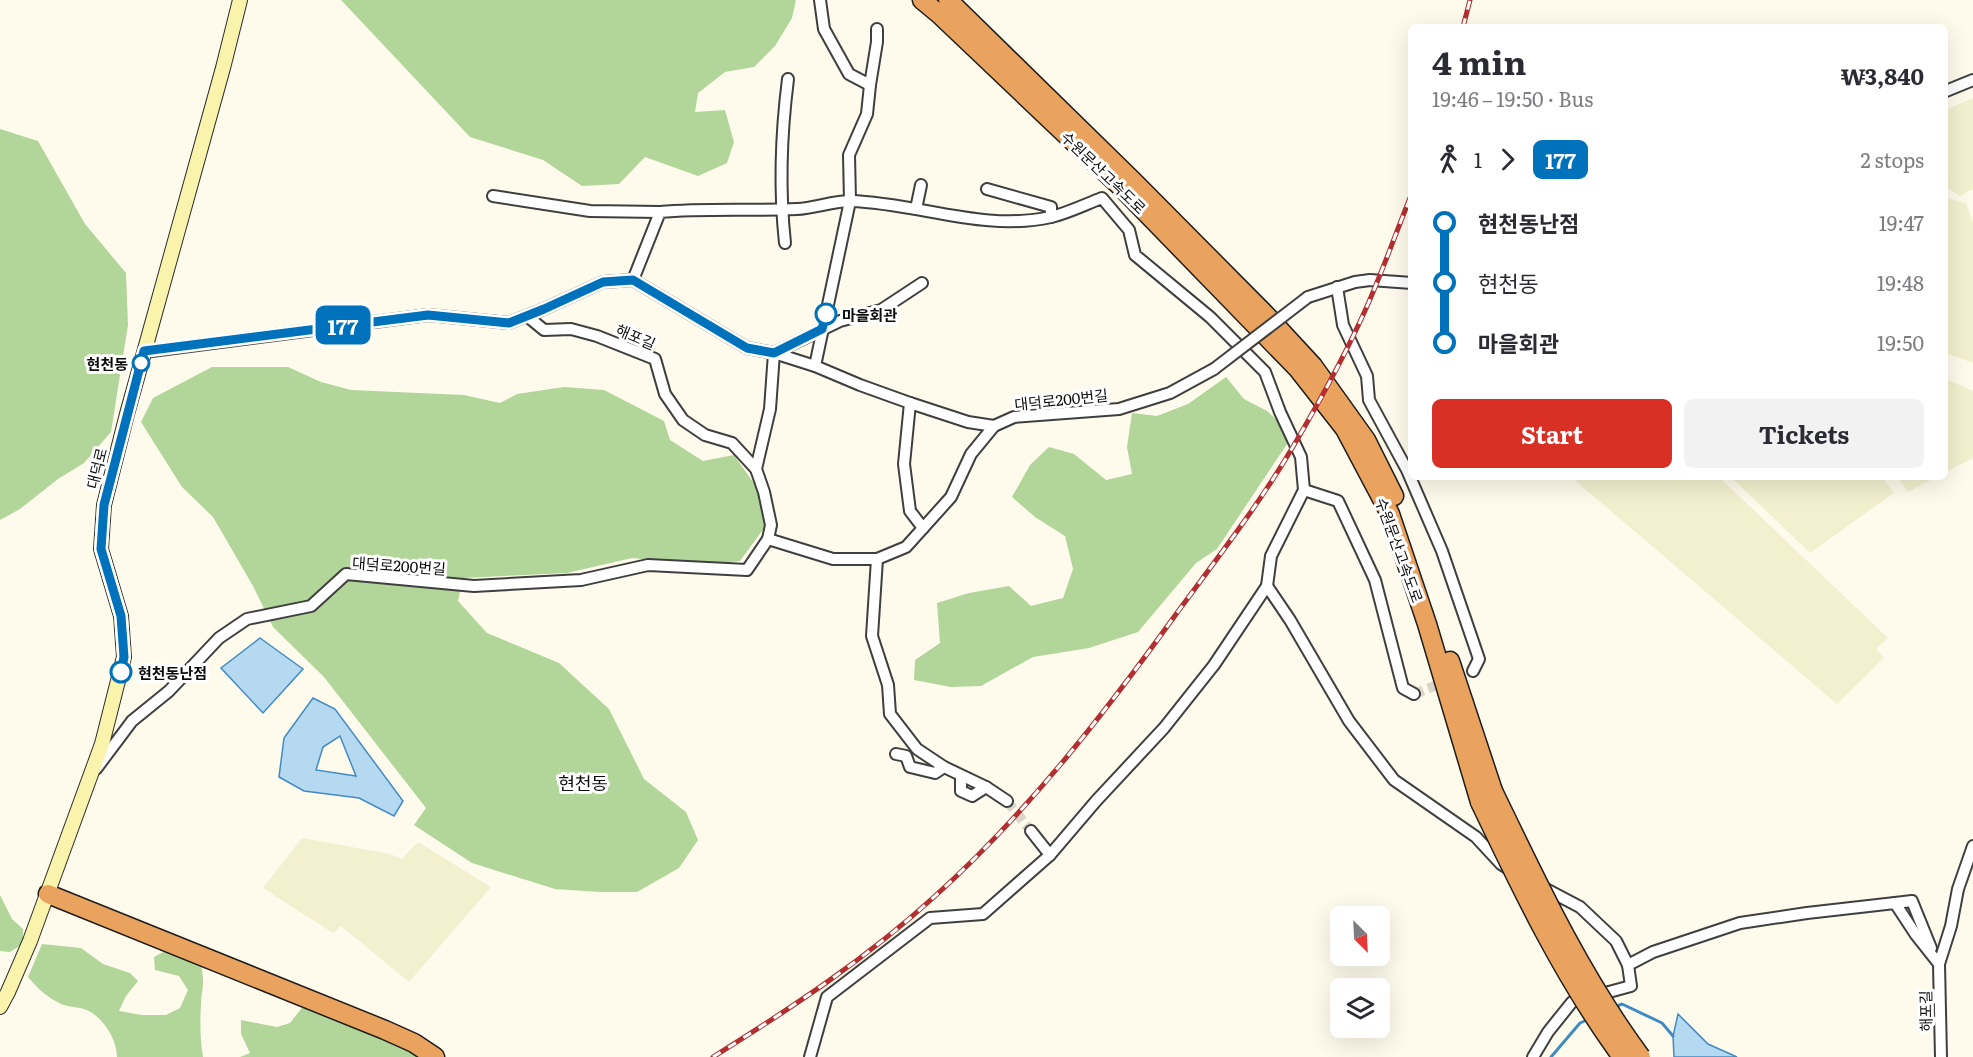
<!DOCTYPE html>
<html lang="en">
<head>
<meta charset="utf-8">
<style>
	:root { --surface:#fff; --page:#f2f2f3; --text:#2b2b33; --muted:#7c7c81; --accent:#d93025 }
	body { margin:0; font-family:Literata,"Noto Sans KR",serif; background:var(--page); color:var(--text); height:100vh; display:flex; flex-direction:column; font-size:22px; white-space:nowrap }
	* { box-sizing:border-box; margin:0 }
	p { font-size:20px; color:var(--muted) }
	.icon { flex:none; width:33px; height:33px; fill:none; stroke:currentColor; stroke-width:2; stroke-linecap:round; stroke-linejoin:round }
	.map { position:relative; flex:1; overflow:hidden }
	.panel { position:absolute; left:1408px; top:24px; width:540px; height:456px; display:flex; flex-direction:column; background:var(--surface); border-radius:9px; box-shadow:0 6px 24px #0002 }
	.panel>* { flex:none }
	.badge { padding:0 12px; border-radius:9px; font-size:21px; line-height:39px }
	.needle { width:39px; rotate:156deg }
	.buttons { position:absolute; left:1330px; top:906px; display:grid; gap:12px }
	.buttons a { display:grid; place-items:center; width:60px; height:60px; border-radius:9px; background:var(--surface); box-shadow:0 6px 24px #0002; font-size:30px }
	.map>.badge { position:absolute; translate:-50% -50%; box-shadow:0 0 0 3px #fff }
	.legs { display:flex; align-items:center; gap:9px; height:66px; padding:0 24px; font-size:20px }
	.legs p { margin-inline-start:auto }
	.summary { display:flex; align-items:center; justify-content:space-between; height:102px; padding:0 24px }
	h1 { font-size:33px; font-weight:700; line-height:45px }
	.primary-button { display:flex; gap:12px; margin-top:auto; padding:12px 24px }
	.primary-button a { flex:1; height:69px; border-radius:9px; background:var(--accent); color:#fff; font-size:24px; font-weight:700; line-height:69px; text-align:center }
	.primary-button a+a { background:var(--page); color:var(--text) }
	ul { padding:0 24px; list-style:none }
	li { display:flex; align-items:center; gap:21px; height:60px; font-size:22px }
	li i { display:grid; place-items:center; width:9px; height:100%; margin:0 8px; background:currentColor }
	li i::after { content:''; width:15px; height:15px; margin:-8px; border:4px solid; border-radius:50%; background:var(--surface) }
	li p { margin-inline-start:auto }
	li:first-child i { background:linear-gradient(#0000 50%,currentColor 0) }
	li:last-child i { background:linear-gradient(currentColor 50%,#0000 0) }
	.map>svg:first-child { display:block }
</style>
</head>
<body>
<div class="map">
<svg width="1973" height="1057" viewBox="0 0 1973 1057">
	<rect width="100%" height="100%" fill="#fefbec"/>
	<!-- farmland -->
	<g fill="#f2f0cf">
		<path d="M1973 98V189L1960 196 1946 187V110Z"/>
		<path d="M1946 198 1966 203 1973 222V363L1946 353Z"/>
		<path d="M1946 379 1973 391V458L1946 472Z"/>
		<path d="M1571 477H1719L1888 638 1876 649 1884 658 1837 704Z"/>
		<path d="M1731 477H1882L1894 493 1810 553Z"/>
		<path d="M1898 477H1936L1908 492Z"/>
		<path d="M302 838 390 854 402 859 418 842 491 887 409 982 341 926 333 933 263 888Z"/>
	</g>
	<!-- forest -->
	<g fill="#b2d599">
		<path d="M341 0H796L792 18 775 46 754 67 725 72 698 93 695 112 725 110 734 142 727 163 698 176 645 157 619 184 582 186 543 160 470 137Z"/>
		<path d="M0 129 38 141 85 224 126 273 128 325 111 432 84 463 58 479 20 509 0 520Z"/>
		<path d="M212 367H288L321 382 351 390 464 395 500 403 517 394 564 387 604 390 664 421 670 440 703 461 734 455 760 492 765 527 740 561 703 565 632 558 567 573 463 578 458 601 487 633 559 663 609 709 644 779 686 812 698 840 679 868 637 892H600L555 889 472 863 414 825 426 808 324 677 273 627 253 586 213 517 182 487 141 422 153 398Z"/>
		<path d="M1226 377 1244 399 1267 411 1293 435 1217 549 1196 563 1138 632 1089 648 1033 657 981 686 951 687 914 680 915 660 940 643 937 603 969 593 1009 586 1031 606 1063 598 1073 569 1065 536 1035 517 1012 497 1030 465 1049 447 1074 454 1106 480 1132 474 1127 447 1132 413 1157 416 1188 404Z"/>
		<path d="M0 895 12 919 23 929V944L10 952 0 951Z"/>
		<path d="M42 944 81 948 103 964 130 973 138 981 126 996 119 1011 142 1015H166L180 1008 188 990 179 976 155 970 154 957 167 950 201 966C205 983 202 987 201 1004 200 1022 200 1039 203 1057H117C117 1039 102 1015 84 1009 77 1007 68 1007 61 1004 47 997 38 989 28 977Z"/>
		<path d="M305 1004 426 1057H240L250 1053 241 1034V1020L277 1027 290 1023Z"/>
	</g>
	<!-- water -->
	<g fill="#b5d9f1" stroke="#418bc3" stroke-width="1.5" fill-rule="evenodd">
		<path d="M260 638 303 669 263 713 221 668Z"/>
		<path d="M313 698 335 709 403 801 394 816 359 798 304 791 279 777 284 738ZM340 736 356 776 316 770 323 747Z"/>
		<path d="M1678 1014 1708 1044 1737 1057H1674L1673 1036Z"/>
	</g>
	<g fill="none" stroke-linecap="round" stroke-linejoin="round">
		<!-- stream -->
		<g stroke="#418bc3" stroke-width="3">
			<path d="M1615 1007 1622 1004 1662 1023 1673 1036"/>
			<path d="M1551 1057 1580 1023 1589 1019"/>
		</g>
		<!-- street-tunnel -->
		<g stroke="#dad7ca" stroke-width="10" stroke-dasharray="10 5" stroke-linecap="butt">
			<path d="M1414 694 1473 671"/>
			<path d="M1007 801 1031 831"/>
		</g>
		<defs>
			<g id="street">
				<path d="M820 0 824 29 849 74 870 85"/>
				<path d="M877 29V42L870 85 867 114 849 155 850 201 815 366 860 385 910 403 904 464 910 511 923 528"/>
				<path d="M1946 91 1973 80"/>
				<path d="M987 189 1051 207V217"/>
				<path d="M493 196 590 211 660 212"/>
				<path d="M916 209 921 185"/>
				<path d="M785 243C779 188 781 134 788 79"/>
				<path d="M633 280 747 348 774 353 840 321 881 310 922 283"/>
				<path d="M1337 287 1343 325 1367 376 1369 400 1407 470 1442 551 1479 659 1473 671"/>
				<path d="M1308 297 1355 282 1370 280 1412 283"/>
				<path d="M527 316 544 330 571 329 597 336 655 359 665 394 683 420 705 435 732 443 756 469"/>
				<path d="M144 352 428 315 509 323 544 309 603 282 633 280 660 212C705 208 751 211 797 209 815 208 833 201 851 201 918 203 984 232 1051 217 1068 213 1086 204 1102 198L1129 230 1135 255 1210 317 1265 372 1280 412 1301 457 1304 490 1271 556 1267 586"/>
				<path d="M910 403 968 422 994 426"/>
				<path d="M1304 490 1338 501 1375 580 1403 688 1414 694"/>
				<path d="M768 539 771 525 764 492 756 469 770 409 774 353 815 366"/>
				<path d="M877 559 872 636 888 685 890 714 917 749 944 767 986 787 1007 801"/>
				<path d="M896 754 906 756 910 767 935 773 944 767"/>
				<path d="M96 769 132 721 169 691 219 638 247 619 311 606 346 574 474 586 581 580 648 565 747 570 768 539 833 559H877L906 547 951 497 971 454 994 426 1014 417 1119 409 1170 393 1214 369"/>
				<path d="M961 776V791L972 796 986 787"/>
				<path d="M1031 831 1050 855"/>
				<path d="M1542 887 1580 907 1616 941 1628 965"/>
				<path d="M1895 903 1912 901 1931 948"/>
				<path d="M810 1057 827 997 930 918 983 914 1050 855 1096 801 1164 728 1214 665 1267 586 1290 620 1349 721 1394 780 1476 837 1501 864 1509 869"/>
				<path d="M1533 1057 1548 1032 1572 1002 1631 986 1628 965 1653 952 1740 923 1807 913 1895 903 1916 935 1939 964"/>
				<path d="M1941 1057 1939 964 1951 926 1958 889 1973 846"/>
			</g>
			<path id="secondary" d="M0 1007 8 992 30 941 102 744 124 657 121 616 101 549 104 505 127 414 223 68 240 0"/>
			<g id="highway">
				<path d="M922 0 939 14 1122 188 1298 369 1345 429 1390 514 1427 624 1480 802"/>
				<path d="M948 0 1132 180 1263 312 1313 366 1366 440 1394 496"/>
				<path d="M1450 661 1493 791"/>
				<path d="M48 894 385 1030 414 1043 435 1057"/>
			</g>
		</defs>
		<!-- street casing -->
		<use href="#street" stroke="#3f3f3f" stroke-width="14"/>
		<!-- secondary casing -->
		<use href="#secondary" stroke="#2e2e2e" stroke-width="16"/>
		<!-- highway casing -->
		<use href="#highway" stroke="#1d1d1d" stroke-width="21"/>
		<!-- street -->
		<use href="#street" stroke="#fff" stroke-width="10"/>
		<!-- secondary -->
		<use href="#secondary" stroke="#f9f3ac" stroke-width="14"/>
		<!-- highway -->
		<use href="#highway" stroke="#eaa35f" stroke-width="18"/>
		<defs>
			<g id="rail">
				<path d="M1463 27 1470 0"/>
				<path d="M713 1057C790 1009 867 958 934 897 1025 815 1102 717 1174 617 1215 561 1259 505 1294 445 1321 399 1347 352 1368 304 1384 267 1397 230 1412 193"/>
			</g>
		</defs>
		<!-- rail casing -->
		<use href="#rail" stroke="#b12f31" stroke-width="5"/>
		<!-- rail -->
		<use href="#rail" stroke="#fff" stroke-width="3" stroke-dasharray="9" stroke-linecap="butt"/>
		<defs>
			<path id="street-bridge" d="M1214 369 1308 297"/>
			<g id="highway-bridge">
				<path d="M1493 791C1537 882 1580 975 1641 1057"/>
				<path d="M1480 802C1522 890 1564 978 1622 1057"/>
			</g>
		</defs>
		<!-- street-bridge casing -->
		<use href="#street-bridge" stroke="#3f3f3f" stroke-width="14" stroke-linecap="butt"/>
		<!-- highway-bridge casing -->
		<use href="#highway-bridge" stroke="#1d1d1d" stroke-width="21" stroke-linecap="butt"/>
		<!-- street-bridge -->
		<use href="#street-bridge" stroke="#fff" stroke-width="10"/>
		<!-- highway-bridge -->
		<use href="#highway-bridge" stroke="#eaa35f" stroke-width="18"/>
	</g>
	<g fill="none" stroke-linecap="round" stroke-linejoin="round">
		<defs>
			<path id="line-1" d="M121 672 124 657 121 616 101 549 104 505 144 351 428 315 509 323 544 309 603 282 633 280 747 348 774 353 822 329 826 314"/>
		</defs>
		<!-- line-1 casing -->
		<use href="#line-1" stroke="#fff" stroke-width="14"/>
		<!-- line-1 -->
		<use href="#line-1" stroke="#0072bc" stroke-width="9"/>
	</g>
	<!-- markers -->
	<g fill="#fff" stroke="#0072bc" stroke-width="3">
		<circle cx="826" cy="314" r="10"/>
		<circle cx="141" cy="363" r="8"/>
		<circle cx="121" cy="672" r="10"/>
	</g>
	<g text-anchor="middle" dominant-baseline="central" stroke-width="6" stroke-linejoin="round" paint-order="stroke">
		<!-- street labels -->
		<g font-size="15" fill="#0c0c0c" stroke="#fff">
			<text transform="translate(1104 172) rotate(44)">수원문산고속도로</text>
			<text transform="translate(636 336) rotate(23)">해포길</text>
			<text transform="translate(1061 399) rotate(-6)">대덕로200번길</text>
			<text transform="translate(96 468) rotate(-76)">대덕로</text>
			<text transform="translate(1400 550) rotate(70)">수원문산고속도로</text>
			<text transform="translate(399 565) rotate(4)">대덕로200번길</text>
			<text transform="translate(1925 1011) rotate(-91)">해포길</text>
		</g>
		<!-- stop labels -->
		<g font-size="15" font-weight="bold" fill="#0c0c0c" stroke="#fff" text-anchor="start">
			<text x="842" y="314">마을회관</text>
			<text x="128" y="363" text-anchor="end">현천동</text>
			<text x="138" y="672">현천동난점</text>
		</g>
		<!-- quarter labels -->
		<g font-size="18" fill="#0c0c0c" stroke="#fff">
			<text x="583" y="782">현천동</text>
		</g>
	</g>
</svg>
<div class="buttons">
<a><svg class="needle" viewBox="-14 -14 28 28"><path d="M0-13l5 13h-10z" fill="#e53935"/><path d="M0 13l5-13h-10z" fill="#7c7c81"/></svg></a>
<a><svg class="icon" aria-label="layers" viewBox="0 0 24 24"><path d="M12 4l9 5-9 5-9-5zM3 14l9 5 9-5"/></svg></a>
</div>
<b class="badge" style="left:343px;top:325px;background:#0072bc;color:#fff">177</b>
<section class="panel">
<div class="summary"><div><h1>4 min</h1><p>19:46 – 19:50 · Bus</p></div><b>₩3,840</b></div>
<div class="legs"><svg class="icon" aria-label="walk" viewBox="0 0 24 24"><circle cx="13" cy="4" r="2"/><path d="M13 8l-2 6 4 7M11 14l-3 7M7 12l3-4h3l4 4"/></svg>1<svg class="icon" aria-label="forward" viewBox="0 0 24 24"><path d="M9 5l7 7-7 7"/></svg><b class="badge" style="background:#0072bc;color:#fff">177</b><p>2 stops</p></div>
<ul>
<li><i style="color:#0072bc"></i><b>현천동난점</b><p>19:47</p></li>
<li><i style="color:#0072bc"></i><span>현천동</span><p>19:48</p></li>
<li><i style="color:#0072bc"></i><b>마을회관</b><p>19:50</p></li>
</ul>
<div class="primary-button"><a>Start</a><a>Tickets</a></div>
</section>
</div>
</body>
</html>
